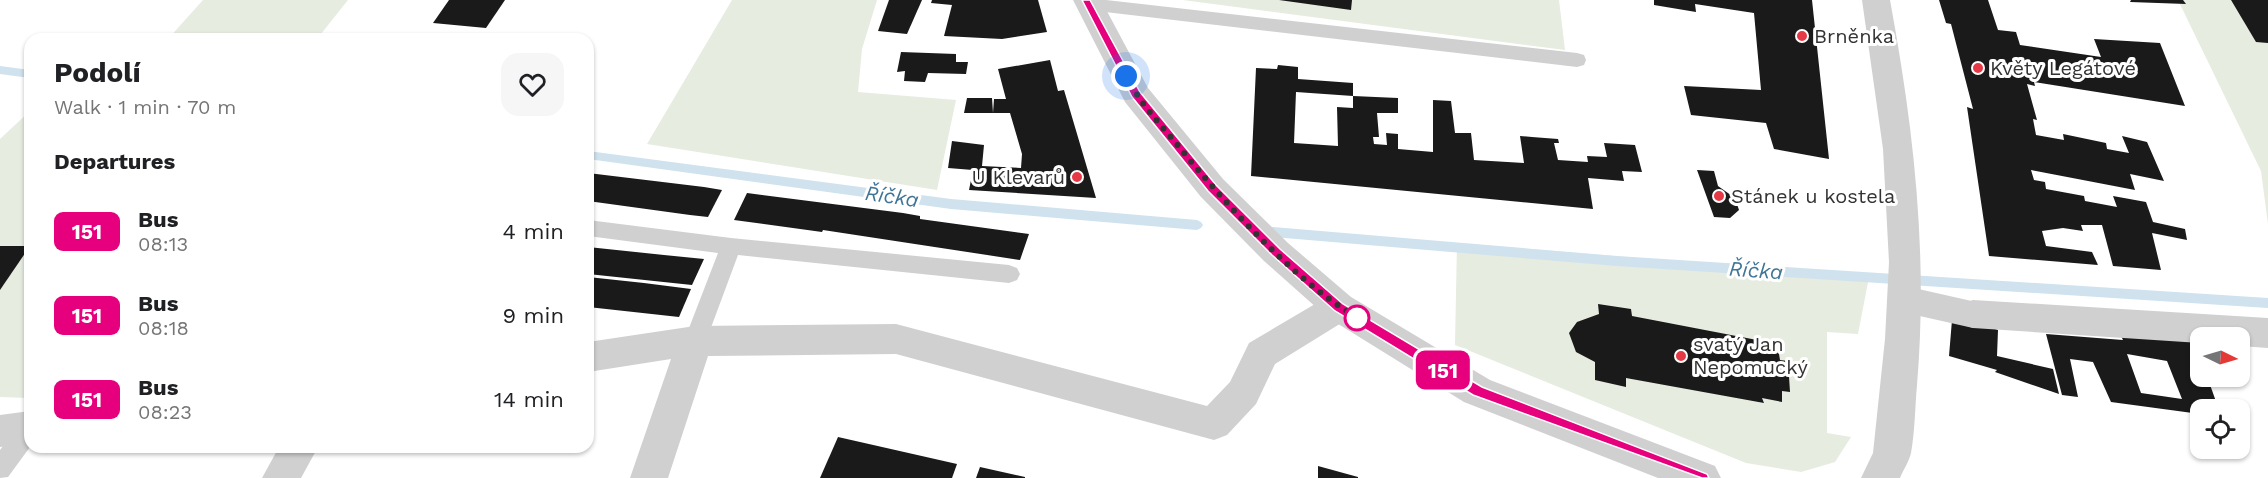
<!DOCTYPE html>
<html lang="en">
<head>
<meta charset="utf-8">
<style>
	:root { --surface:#fff; --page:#f6f6f6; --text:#202124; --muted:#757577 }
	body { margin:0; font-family:"Work Sans",sans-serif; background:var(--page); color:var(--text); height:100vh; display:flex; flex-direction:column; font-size:22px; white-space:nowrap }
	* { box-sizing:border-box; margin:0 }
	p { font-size:20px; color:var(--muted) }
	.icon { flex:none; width:33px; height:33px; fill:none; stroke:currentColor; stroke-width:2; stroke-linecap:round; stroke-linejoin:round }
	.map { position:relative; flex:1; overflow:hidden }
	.panel { position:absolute; left:24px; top:33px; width:570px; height:420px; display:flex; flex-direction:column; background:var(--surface); border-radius:18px; box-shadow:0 2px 4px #0004 }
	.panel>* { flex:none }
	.badge { padding:0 12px; border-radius:9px; font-size:21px; line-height:39px }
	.needle { width:39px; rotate:95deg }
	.controls { position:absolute; left:2190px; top:327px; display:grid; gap:12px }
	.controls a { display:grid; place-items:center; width:60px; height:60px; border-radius:12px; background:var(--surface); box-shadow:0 2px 4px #0004; font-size:30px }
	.you { position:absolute; width:30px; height:30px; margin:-15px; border:4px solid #fff; border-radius:50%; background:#1a73e8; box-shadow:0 0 0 9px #1a73e833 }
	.map>.badge { position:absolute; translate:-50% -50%; box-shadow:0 0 0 3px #fff }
	h2 { padding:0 30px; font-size:22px; line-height:54px }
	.round { display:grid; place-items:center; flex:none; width:63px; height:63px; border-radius:18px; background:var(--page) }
	.head { display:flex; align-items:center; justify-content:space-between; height:102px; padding:0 30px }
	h1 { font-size:28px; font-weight:700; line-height:45px }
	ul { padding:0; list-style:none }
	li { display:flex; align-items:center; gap:18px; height:84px; padding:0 30px }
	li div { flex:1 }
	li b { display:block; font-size:22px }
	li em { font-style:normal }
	li .badge { min-width:66px; font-weight:700; text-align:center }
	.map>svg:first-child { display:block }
</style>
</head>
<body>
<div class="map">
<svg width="2268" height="478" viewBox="0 0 2268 478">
	<rect width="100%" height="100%" fill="#fff"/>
	<!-- green -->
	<g fill="#e6ecdf">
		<path d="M203 0H348L317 39H168Z"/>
		<path d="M732 0H877L862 49 858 92 956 100 937 190 647 144Z"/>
		<path d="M1183 0H1559L1565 50Z"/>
		<path d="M2178 0H2268V224L2261 171Z"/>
		<path d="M30 111V398L0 397V139Z"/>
		<path d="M1457 243 1869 277 1858 334 1827 332V433L1851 437 1835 462 1801 472 1746 463 1455 345Z"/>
	</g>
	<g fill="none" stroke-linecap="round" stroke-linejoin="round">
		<!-- stream -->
		<g fill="#cfe2ee" fill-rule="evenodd">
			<path d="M0 66 30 70V78L0 74Z"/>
			<path d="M588 151 951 199 1197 220 1201 222 1203 225 1201 228 1197 230 951 209 588 159Z"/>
			<path d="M1261 226 1617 256 2268 298V308L1617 266 1261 236 1257 234 1255 231 1257 228Z"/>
		</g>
	</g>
	<!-- building -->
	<g fill="#1a1a1a" fill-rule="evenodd">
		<path d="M449 0H505L486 28 433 23Z"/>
		<path d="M889 0H922L907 34 878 31Z"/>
		<path d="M932 0H1038L1047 32 1002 39 944 36 952 5 931 3Z"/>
		<path d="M1279 0H1352L1351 10Z"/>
		<path d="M1654 0H1812L1829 159 1774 149 1766 123 1691 115 1684 86 1761 90 1754 13 1695 4 1696 12 1654 5Z"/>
		<path d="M1939 0H1988L1998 30 2016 32 2020 45 2101 57 2094 39 2160 43 2185 106 2034 82 2035 86 2027 84 2037 120 2033 119 2036 135 2064 140 2063 134 2106 143 2107 149 2129 153 2122 136 2147 142 2164 181 2130 174 2135 190 2031 170 2034 180 2045 182 2046 189 2084 196 2085 201 2117 207 2113 196 2146 202 2153 222 2185 229 2187 240 2152 233 2161 270 2113 266 2102 225H2081L2083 231 2063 228 2042 231 2046 246 2092 252 2098 265 1989 256 1967 107 1973 109 1951 24 1946 23Z"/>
		<path d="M2131 0H2183L2186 4 2130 2Z"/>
		<path d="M2231 0H2268V43L2256 42Z"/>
		<path d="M901 52 956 54V62H968L966 74 928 73 925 82 904 81 905 71 897 72Z"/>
		<path d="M1050 60 1058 91 1064 90 1096 198 969 190 973 170 948 168 952 141 984 145 982 166 1021 168 1022 154 1010 113H964L967 98H992L993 113 994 99H1006L998 69Z"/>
		<path d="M1278 65 1298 67V79L1353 83V96L1296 92 1294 143 1338 146 1337 107 1353 108V96L1398 98V113H1377L1379 137H1373L1374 144 1387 145 1386 133 1398 134V149L1433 152V100L1451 101 1455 133H1471L1474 160 1524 163 1520 136 1532 137 1558 139 1559 143H1554L1558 160 1588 162 1587 156 1607 157 1604 143 1635 145 1642 172 1622 171 1624 181 1588 178 1593 209 1251 176 1256 68 1277 69Z"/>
		<path d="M1697 170 1714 171 1718 186 1735 198 1739 210 1730 218 1714 217Z"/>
		<path d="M588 173 704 187 722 190 708 217 690 215 588 201Z"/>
		<path d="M747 193 903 213 920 216V219L1029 234 1020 260 823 230 822 232 734 220Z"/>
		<path d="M0 246H30L0 290Z"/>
		<path d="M588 247 664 255 704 259 692 285 673 283 588 274Z"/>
		<path d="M588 277 644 283 691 289 679 317 588 307Z"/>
		<path d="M1598 304 1631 309 1632 316 1757 340 1758 345 1778 348 1780 360 1788 361 1790 392 1782 391V402L1762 398 1764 403 1626 378V387L1595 380V362L1576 352 1569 333 1577 322 1599 314Z"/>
		<path d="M1959 315 1998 330 1997 356 2053 369 2059 394 1995 372 1997 370 1949 356 1952 320Z"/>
		<path d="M2119 332 2194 341 2200 345V376H2228L2231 382 2208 379 2219 410H2200V414L2111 402 2093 362 2070 359 2078 397 2062 395 2046 334 2123 340ZM2127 354 2167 361 2182 399 2141 393Z"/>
		<path d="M838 437 957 464 952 478H820Z"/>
		<path d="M1318 466 1358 477V478H1318Z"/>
		<path d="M980 467 1025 477V478H976Z"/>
	</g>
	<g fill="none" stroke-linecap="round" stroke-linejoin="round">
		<!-- service -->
		<g fill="#d0d0d0" fill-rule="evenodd">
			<path d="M1082 0H1106L1577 53 1584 55 1586 60 1584 65 1577 67 1088 10 1082 8 1079 4Z"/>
			<path d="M588 220 731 238 1009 265 1017 268 1020 274 1017 280 1009 283 738 255 706 341 703 348 695 350 687 348 684 341 718 253 588 236Z"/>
			<path d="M30 418V447L8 477 0 478V450L22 421Z"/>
		</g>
		<!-- pedestrian -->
		<path fill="#d0d0d0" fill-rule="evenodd" d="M1905 286 1985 304 1990 314 1985 324 1973 328 1893 310 1888 300 1893 290Z"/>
		<!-- minor -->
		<g fill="#d0d0d0" fill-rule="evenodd">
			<path d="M1339 293 1351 297 1356 307 1351 317 1275 364 1256 404 1227 435 1214 440 896 354 708 356 668 478H630L671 359 588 372V342L695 326 896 324 1207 406 1230 382 1249 343 1327 297Z"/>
			<path d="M1973 300 2268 318V348L2240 346V338H2200V343L1973 328 1961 324 1956 314 1961 304Z"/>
			<path d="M30 411V443L0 447V415Z"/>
			<path d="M279 447H318L301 478H262Z"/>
		</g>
		<!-- tertiary -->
		<g fill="#d0d0d0" fill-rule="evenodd">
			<path d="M1073 0H1101L1148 88 1223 179 1288 243 1351 297 1490 380 1715 466 1721 478H1658L1464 402 1327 317 1264 261 1201 197 1125 102Z"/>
			<path d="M1862 0H1890C1914 130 1928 253 1917 385 1915 407 1915 431 1911 453 1909 462 1903 470 1900 478H1861L1873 453 1885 339 1889 262 1883 149Z"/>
		</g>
	</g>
	<!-- line -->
	<path fill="#e6007e" stroke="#fff" stroke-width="1.5" d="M1082 0H1090L1140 92 1216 185 1280 249 1343 304 1482 387 1707 474 1709 478H1702L1473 395 1335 311 1272 255 1208 191 1132 97Z"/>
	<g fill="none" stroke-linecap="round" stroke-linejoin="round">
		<!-- walk -->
		<path stroke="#333" stroke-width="6" stroke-dasharray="0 10.8" d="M1126 76C1139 101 1157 121 1175 142 1223 201 1293 280 1359 319L1357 318"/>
	</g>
	<!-- markers -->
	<g fill="#e63946" stroke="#fff" stroke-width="2">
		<circle cx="1802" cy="36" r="6"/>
		<circle cx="1978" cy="68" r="6"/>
		<circle cx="1077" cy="177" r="6"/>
		<circle cx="1719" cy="196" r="6"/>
		<circle cx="1681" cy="356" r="6"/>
	</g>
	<circle fill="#fff" stroke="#e6007e" stroke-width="3" cx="1357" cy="318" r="12"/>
	<g text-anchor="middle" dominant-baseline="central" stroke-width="6" stroke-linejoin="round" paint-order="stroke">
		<!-- poi labels -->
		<g font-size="20" fill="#333" stroke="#fff" text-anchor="start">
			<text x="1814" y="36">Brněnka</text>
			<text x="1990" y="68">Květy Legátové</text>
			<text x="1065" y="177" text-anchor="end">U Klevarů</text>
			<text x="1731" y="196">Stánek u kostela</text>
			<text x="1693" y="344">svatý Jan<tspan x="1693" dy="23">Nepomucký</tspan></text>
		</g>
		<!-- water labels -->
		<g font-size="21" font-style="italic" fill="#3f7597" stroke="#fff">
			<text transform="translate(892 196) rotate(8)">Říčka</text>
			<text transform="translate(1756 270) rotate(4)">Říčka</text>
		</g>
	</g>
</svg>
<div class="controls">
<a><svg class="needle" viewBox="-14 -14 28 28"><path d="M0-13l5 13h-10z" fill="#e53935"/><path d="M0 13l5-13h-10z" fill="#757577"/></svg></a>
<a><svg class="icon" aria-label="locate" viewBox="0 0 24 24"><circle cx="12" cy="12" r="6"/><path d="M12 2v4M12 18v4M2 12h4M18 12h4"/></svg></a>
</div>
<div class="you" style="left:1126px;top:76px"></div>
<b class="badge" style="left:1443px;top:370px;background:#e6007e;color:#fff">151</b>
<section class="panel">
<div class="head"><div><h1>Podolí</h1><p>Walk · 1 min · 70 m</p></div><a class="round"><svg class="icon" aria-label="heart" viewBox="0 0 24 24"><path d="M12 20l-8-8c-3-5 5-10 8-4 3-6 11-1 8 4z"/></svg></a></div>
<h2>Departures</h2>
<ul>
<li><span class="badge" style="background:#e6007e;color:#fff">151</span><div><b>Bus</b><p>08:13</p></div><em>4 min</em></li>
<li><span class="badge" style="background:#e6007e;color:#fff">151</span><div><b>Bus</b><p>08:18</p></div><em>9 min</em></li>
<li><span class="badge" style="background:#e6007e;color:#fff">151</span><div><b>Bus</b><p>08:23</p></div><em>14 min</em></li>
</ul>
</section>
</div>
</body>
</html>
